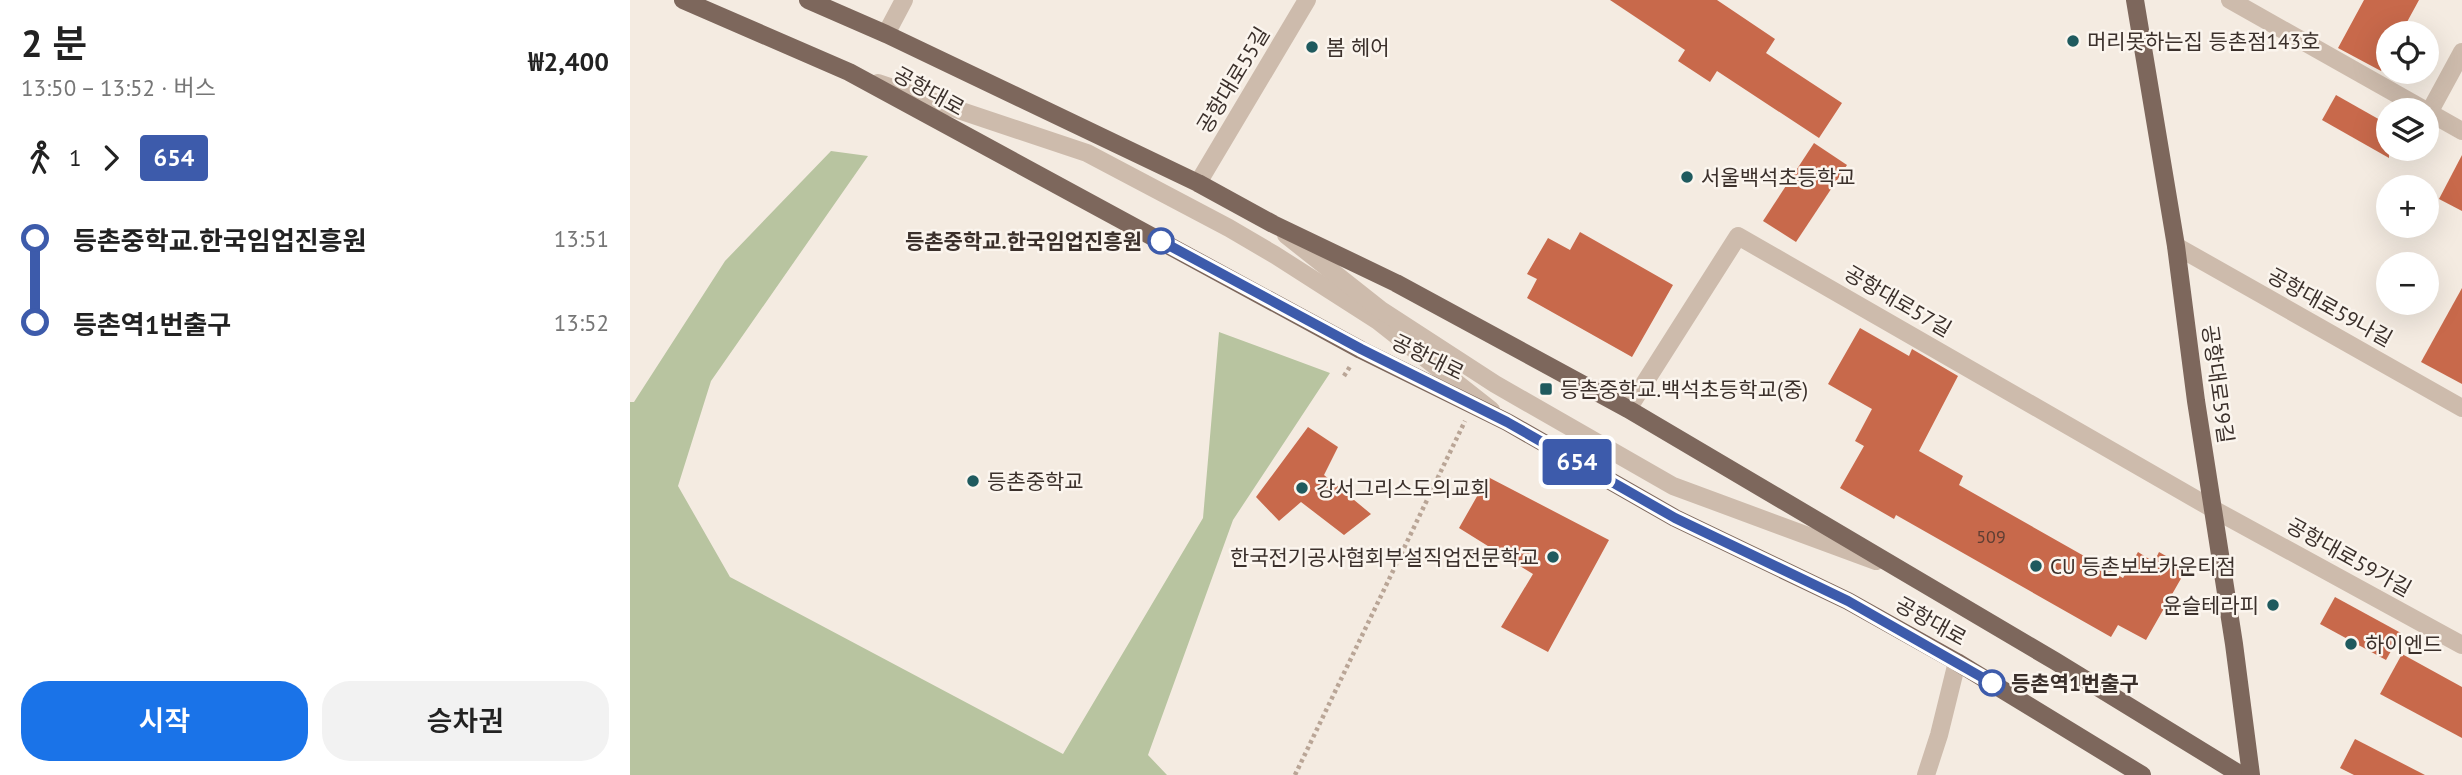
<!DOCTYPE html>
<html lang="ko">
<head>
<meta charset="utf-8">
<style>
	:root { --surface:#fff; --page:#f2f2f2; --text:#222; --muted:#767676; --accent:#1a73e8 }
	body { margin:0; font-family:"PT Sans","Noto Sans KR",sans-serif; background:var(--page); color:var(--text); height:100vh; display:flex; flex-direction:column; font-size:26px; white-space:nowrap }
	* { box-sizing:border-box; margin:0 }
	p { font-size:23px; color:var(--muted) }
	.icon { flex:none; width:38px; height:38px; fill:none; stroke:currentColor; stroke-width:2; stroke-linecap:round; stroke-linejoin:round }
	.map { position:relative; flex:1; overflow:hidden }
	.side { display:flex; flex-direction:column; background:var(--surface); width:630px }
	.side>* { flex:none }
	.badge { padding:0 14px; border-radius:5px; font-size:24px; line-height:46px }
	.controls { position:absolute; left:1746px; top:21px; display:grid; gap:14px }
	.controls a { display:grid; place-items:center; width:63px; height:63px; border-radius:50%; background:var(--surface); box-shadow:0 7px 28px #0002; font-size:35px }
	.map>.badge { position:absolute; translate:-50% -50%; box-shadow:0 0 0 4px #fff }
	.legs { display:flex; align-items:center; gap:10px; height:77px; padding:0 21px; font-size:23px }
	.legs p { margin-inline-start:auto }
	.headline { display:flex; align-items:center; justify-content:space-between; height:119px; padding:0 21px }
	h1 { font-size:38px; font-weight:600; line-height:52px }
	.cta { display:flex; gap:14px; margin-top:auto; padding:14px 21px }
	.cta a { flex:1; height:80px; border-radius:28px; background:var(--accent); color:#fff; font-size:28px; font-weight:600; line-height:80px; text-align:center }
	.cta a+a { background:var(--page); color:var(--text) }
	ul { padding:0 21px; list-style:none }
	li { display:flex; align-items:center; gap:24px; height:84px; font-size:26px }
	li i { display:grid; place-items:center; width:10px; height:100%; margin:0 9px; background:currentColor }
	li i::after { content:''; width:18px; height:18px; margin:-9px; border:5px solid; border-radius:50%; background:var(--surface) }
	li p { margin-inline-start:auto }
	li:first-child i { background:linear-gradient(#0000 50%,currentColor 0) }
	li:last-child i { background:linear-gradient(currentColor 50%,#0000 0) }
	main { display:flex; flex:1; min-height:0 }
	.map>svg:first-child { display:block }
</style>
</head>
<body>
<main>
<section class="side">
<div class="headline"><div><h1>2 분</h1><p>13:50 – 13:52 · 버스</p></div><b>₩2,400</b></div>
<div class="legs"><svg class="icon" aria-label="walk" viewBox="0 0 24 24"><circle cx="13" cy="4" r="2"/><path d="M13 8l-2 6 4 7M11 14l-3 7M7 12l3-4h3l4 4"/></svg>1<svg class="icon" aria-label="forward" viewBox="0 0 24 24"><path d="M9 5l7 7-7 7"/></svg><b class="badge" style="background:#3d5bab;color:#fff">654</b></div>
<ul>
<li><i style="color:#3d5bab"></i><b>등촌중학교.한국임업진흥원</b><p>13:51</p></li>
<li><i style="color:#3d5bab"></i><b>등촌역1번출구</b><p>13:52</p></li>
</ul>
<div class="cta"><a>시작</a><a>승차권</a></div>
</section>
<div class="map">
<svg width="1832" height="775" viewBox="0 0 1832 775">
	<rect width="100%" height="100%" fill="#f4ebe1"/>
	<!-- green -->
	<path fill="#b8c4a0" d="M201 151 238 156 81 381 48 486 100 577 433 754 573 518 589 332 700 373 603 520 518 755 537 775H0V402H4L95 261Z"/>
	<!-- building -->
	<g fill="#c8694b">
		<path d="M980 0H1087L1145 39 1136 53 1212 103 1189 138 1087 71 1080 82 1048 61 1055 50Z"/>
		<path d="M1734 0H1789L1771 33H1759V57L1751 71 1708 48Z"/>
		<path d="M1706 95 1759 125V158L1692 120Z"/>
		<path d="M1184 143 1217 165 1166 242 1133 221Z"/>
		<path d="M1832 155V211L1809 199Z"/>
		<path d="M950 232 1043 285 1002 357 897 298 907 279 897 274 918 238 940 250Z"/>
		<path d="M1832 288V384L1791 362Z"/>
		<path d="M1230 328 1279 356 1282 349 1328 376 1289 451 1333 476 1329 485 1493 578 1508 552 1524 562 1529 552 1557 568 1516 640 1488 625 1481 637 1266 515 1264 519 1210 488 1234 446 1225 441 1242 409 1198 384Z"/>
		<path d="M678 427 708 447 694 475 741 514 714 535 671 502 649 521 626 497Z"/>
		<path d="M858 477 979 540 918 652 871 627 903 574 829 528Z"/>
		<path d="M1705 597 1771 633 1756 660 1690 624Z"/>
		<path d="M1772 654 1832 687V738L1750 694Z"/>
		<path d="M1725 739 1795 775H1724L1710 768Z"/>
	</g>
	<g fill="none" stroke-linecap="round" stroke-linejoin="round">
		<!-- path -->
		<g stroke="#b9a596" stroke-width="4.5" stroke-dasharray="3.5 3.5" stroke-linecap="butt">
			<path d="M714 376 721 365"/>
			<path d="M665 775 835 421"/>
		</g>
		<!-- minor -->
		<g stroke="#cdbbac" stroke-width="18">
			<path d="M1600 0 1832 131"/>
			<path d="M256 34 274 0"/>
			<path d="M248 83 457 153 599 228 645 255 748 321 861 410"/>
			<path d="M1800 111 1832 52"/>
			<path d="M568 183 677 0"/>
			<path d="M656 235 751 310 865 384 1043 486 1246 561"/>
			<path d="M1546 246 1832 408"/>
			<path d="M998 409 1108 236 1583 509 1832 645"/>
			<path d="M1296 775 1309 735 1327 662"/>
		</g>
		<!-- major -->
		<g stroke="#7d675c" stroke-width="18">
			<path d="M53 0 219 72 731 350 877 422 1045 518 1218 601 1327 662 1512 775"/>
			<path d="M178 0 256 34 568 183 643 224 766 283 998 409 1425 661 1611 775"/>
			<path d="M1505 0 1546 246 1566 401 1604 644 1621 775"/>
		</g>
	</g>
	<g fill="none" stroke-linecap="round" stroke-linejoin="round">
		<defs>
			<path id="line-1" d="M531 241 731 349 877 422 1045 518 1218 601 1362 683"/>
		</defs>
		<!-- line-1 casing -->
		<use href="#line-1" stroke="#fff" stroke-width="16"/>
		<!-- line-1 -->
		<use href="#line-1" stroke="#3d5bab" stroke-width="10"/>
	</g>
	<!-- markers -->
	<g fill="#1f5a5e" stroke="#fbf5ee" stroke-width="2.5">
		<circle cx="1443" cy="41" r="7"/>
		<circle cx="682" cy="47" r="7"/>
		<circle cx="1057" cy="177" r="7"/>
		<rect x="909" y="382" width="14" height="14" rx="3.5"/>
		<circle cx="343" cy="481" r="7"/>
		<circle cx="672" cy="488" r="7"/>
		<circle cx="923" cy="557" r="7"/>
		<circle cx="1406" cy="566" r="7"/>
		<circle cx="1643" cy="605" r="7"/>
		<circle cx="1721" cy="644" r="7"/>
	</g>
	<g fill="#fff" stroke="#3d5bab" stroke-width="3.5">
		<circle cx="531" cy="241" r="12"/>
		<circle cx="1362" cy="683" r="12"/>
	</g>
	<g text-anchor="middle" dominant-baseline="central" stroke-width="5" stroke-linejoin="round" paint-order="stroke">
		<!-- number labels -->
		<g font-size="18" fill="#5e3e33">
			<text x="1361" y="536">509</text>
		</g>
		<!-- poi labels -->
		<g font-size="21" fill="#3b302b" stroke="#fbf5ee" text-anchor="start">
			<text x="1457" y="41">머리못하는집 등촌점143호</text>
			<text x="696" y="47">봄 헤어</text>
			<text x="1071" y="177">서울백석초등학교</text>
			<text x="930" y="389">등촌중학교.백석초등학교(중)</text>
			<text x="357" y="481">등촌중학교</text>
			<text x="686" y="488">강서그리스도의교회</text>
			<text x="909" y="557" text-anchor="end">한국전기공사협회부설직업전문학교</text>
			<text x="1420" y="566">CU 등촌보보카운티점</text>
			<text x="1629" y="605" text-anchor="end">윤슬테라피</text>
			<text x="1735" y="644">하이엔드</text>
		</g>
		<!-- street labels -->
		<g font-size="21" fill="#3b302b" stroke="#fbf5ee">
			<text transform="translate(603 80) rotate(-59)">공항대로55길</text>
			<text transform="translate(299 91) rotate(29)">공항대로</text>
			<text transform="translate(1268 301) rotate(30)">공항대로57길</text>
			<text transform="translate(1700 307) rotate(29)">공항대로59나길</text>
			<text transform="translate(798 357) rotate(26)">공항대로</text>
			<text transform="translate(1588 384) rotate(82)">공항대로59길</text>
			<text transform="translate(1719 557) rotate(29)">공항대로59가길</text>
			<text transform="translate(1301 621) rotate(29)">공항대로</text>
		</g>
		<!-- stop labels -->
		<g font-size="21" font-weight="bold" fill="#3b302b" stroke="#fbf5ee" text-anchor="end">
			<text x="512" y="241">등촌중학교.한국임업진흥원</text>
			<text x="1381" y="683" text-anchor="start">등촌역1번출구</text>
		</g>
	</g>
</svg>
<div class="controls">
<a><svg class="icon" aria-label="locate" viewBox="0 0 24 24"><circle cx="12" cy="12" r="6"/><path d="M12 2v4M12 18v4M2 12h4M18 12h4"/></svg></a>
<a><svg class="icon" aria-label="layers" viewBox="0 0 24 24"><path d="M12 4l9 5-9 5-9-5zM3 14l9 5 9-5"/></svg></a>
<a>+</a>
<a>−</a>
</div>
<b class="badge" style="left:947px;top:462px;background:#3d5bab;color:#fff">654</b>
</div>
</main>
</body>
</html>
